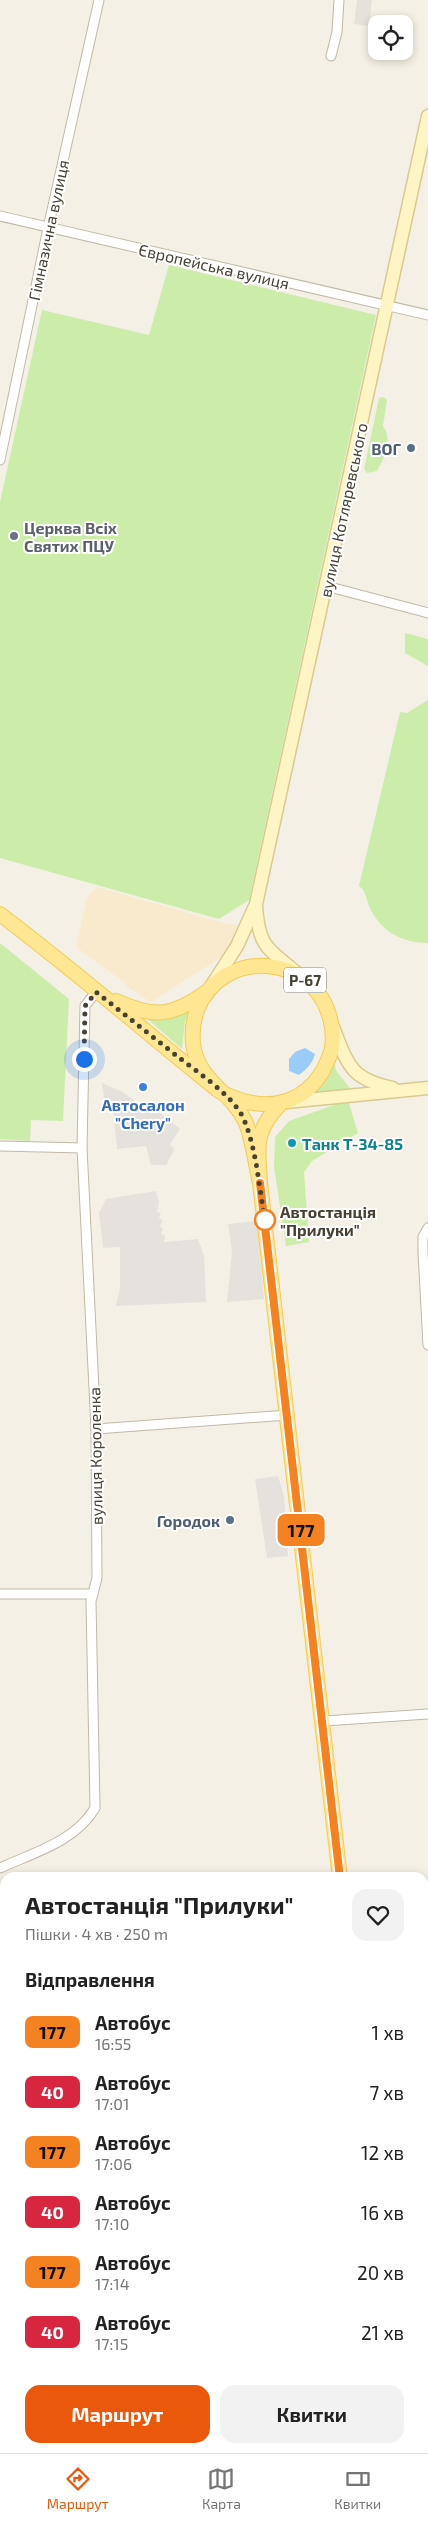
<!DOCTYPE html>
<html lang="uk">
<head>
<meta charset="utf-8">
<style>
	:root { --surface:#fff; --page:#f2f2f2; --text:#222; --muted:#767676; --line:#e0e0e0; --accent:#ea580c }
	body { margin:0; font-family:"Exo 2",sans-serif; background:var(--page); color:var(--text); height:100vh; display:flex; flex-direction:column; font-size:19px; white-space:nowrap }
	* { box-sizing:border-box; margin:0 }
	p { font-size:16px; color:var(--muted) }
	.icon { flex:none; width:28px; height:28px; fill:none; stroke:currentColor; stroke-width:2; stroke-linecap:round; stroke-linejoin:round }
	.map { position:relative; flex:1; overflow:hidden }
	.details { position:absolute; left:0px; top:1872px; width:429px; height:581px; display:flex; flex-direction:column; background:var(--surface); border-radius:15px 15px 0 0; box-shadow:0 2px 8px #0003 }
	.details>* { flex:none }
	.badge { padding:0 10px; border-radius:8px; font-size:18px; line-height:32px }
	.buttons { position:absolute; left:368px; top:15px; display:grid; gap:10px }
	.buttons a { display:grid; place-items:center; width:45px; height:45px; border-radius:10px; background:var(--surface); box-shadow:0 2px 8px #0003; font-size:25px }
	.you { position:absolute; width:25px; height:25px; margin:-12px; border:4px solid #fff; border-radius:50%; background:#1a73e8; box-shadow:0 0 0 8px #1a73e833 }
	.map>.badge { position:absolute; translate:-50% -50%; box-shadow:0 0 0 2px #fff }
	h2 { padding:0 25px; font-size:19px; line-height:45px }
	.round { display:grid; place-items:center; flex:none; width:52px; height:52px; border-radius:15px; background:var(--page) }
	.overview { display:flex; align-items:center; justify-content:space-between; height:85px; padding:0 25px }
	h1 { font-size:24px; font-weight:700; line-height:38px }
	.primary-button { display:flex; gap:10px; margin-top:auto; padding:10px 25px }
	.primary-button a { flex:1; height:58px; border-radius:15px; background:var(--accent); color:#fff; font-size:20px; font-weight:700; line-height:58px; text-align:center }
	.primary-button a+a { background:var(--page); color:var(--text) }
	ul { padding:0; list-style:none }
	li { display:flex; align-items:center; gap:15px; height:60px; padding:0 25px }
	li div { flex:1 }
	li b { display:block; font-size:19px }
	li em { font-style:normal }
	li .badge { min-width:55px; font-weight:700; text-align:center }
	.tabs { display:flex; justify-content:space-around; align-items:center; height:70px; border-top:1px solid var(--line); background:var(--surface); font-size:14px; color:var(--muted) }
	.tabs a { display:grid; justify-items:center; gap:2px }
	.tabs .current { color:var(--accent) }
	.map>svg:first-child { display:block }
</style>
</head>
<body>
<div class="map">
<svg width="428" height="2453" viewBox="0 0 428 2453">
	<rect width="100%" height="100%" fill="#f4f0e5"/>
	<!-- commercial -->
	<path fill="#f9e9cd" d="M97 887 220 922 240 926 226 954 151 1002 126 986 124 982 76 947 87 898Z"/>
	<!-- industrial -->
	<path fill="#e6e1da" d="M357 0H372L369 26 354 24Z"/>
	<!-- green -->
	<g fill="#cbeda9">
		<path d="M169 265 376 315 249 900 219 919 0 858V502L42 310 149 335Z"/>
		<path d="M383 397 387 400 383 426C393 440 385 457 377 471L367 473 364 469 379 398Z"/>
		<path d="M405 633 428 639V666L405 653Z"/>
		<path d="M428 700V943C402 943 380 931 369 906 366 898 366 891 359 886L400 712 407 713Z"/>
		<path d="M0 943 69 999 63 1121 31 1120 30 1141 0 1139Z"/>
		<path d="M191 1009 185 1021 182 1049 145 1017Z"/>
		<path d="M332 1059 337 1072 354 1093 311 1096 321 1084Z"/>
		<path d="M348 1100 358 1133 312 1161 304 1172 309 1242 286 1246 274 1167 275 1137 289 1121Z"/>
	</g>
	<!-- parking -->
	<g fill="#e5e2de">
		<path d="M102 1083 123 1092 143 1107 148 1103 180 1129 170 1144 174 1150 166 1165H151L146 1146 117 1149 113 1106 105 1105Z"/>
		<path d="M156 1191 159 1202 157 1212 161 1213 159 1218 163 1220 160 1226 163 1229 161 1234 165 1236 164 1242 198 1239 204 1256 206 1302 116 1306 120 1288V1247L103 1248 99 1213 106 1199Z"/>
		<path d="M257 1221 264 1299 227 1302 232 1252 228 1224Z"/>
		<path d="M278 1476 284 1496 288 1556 267 1558 255 1479Z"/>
	</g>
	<!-- water -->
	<path fill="#9accf8" d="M305 1048 315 1054C312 1064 307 1069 299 1075L289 1071V1059L295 1052Z"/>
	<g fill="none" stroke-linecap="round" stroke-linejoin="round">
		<defs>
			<g id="minor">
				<path d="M331 56 337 32 339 0"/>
				<path d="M0 216 428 315"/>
				<path d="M0 460 48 228 99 0"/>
				<path d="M326 586 428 613"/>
				<path d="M0 1146 82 1148"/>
				<path d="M428 1228 423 1237V1252L428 1345"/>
				<path d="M96 1429 288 1415"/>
				<path d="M0 1594H93"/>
				<path d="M324 1721 428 1714"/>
				<path d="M0 1868C33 1853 76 1841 95 1808L91 1601 97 1578 96 1429 82 1148 85 1006 96 992"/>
				<path d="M424 2186H428"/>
			</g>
			<g id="secondary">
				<path d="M256 907C259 947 267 948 297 973"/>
				<path d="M212 985 237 946 256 904 428 116"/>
				<path d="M333 1027C348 1065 350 1079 393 1088"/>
				<path d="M286 1102 428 1088"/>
			</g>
			<g id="primary">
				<path d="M0 914C75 971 146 1032 219 1091 266 1116 313 1106 331 1052 334 1041 333 1029 330 1018 313 953 222 947 197 1010 193 1021 192 1033 193 1044 198 1082 230 1090 245 1121 253 1139 255 1163 260 1183"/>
				<path d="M116 1001C154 1018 171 1017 205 993"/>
				<path d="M281 1103C253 1133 258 1145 260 1183L340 1878"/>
				<path d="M392 2449V2453"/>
			</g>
		</defs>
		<!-- minor casing -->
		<use href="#minor" stroke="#c1b9a6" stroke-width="11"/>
		<!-- secondary casing -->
		<use href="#secondary" stroke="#d9ca8f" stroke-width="15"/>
		<!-- primary casing -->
		<use href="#primary" stroke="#f1cb56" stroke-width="16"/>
		<!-- minor -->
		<use href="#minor" stroke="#fff" stroke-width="9"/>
		<!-- secondary -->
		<use href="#secondary" stroke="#fff4c4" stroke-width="12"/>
		<!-- primary -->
		<use href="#primary" stroke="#ffe693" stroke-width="14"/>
		<defs>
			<g id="rail">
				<path d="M0 2187 5 2196"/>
				<path d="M0 2218 5 2227"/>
				<path d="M0 2233 5 2240"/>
				<path d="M0 2263 5 2278"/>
				<path d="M0 2431 5 2433"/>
				<path d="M29 2449 35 2453"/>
				<path d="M109 2449 110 2453"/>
				<path d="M139 2449 141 2453"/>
				<path d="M148 2449 150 2453"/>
			</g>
		</defs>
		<!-- rail casing -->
		<use href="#rail" stroke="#969696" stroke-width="5"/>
		<!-- rail -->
		<use href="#rail" stroke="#fff" stroke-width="3" stroke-dasharray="9" stroke-linecap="butt"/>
	</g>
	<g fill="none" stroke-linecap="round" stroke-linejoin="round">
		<defs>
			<path id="line" d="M260 1183 340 1878"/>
		</defs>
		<!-- line casing -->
		<use href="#line" stroke="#fff" stroke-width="11"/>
		<!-- line -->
		<use href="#line" stroke="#f58220" stroke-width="8"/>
		<!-- walk -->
		<path stroke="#474134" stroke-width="5" stroke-dasharray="0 9" d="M84 1059 85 1006 96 992C123 1013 150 1035 177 1056 198 1073 236 1097 245 1122 257 1153 259 1188 265 1220"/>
	</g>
	<!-- markers -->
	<g fill="#5c6f8a" stroke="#fff" stroke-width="2">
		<circle cx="411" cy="448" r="5"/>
		<circle cx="230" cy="1520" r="5"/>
	</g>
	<circle fill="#6b7280" stroke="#fff" stroke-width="2" cx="14" cy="536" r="5"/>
	<circle fill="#3f7fe0" stroke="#fff" stroke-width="2" cx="143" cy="1087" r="5"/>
	<circle fill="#0f9aa8" stroke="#fff" stroke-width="2" cx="292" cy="1143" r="5"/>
	<circle fill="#fff" stroke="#f58220" stroke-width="2.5" cx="265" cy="1220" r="10"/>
	<g text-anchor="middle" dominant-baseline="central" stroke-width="4" stroke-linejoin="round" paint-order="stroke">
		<!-- shield labels -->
		<rect fill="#fff" stroke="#7e7a71" stroke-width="1" x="284" y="967.5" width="42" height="25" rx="4"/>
		<g font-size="15" font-weight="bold" fill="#474134">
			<text x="305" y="980">Р-67</text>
		</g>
		<!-- street labels -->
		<g font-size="16" fill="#474134" stroke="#fff">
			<text transform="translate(48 230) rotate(-78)">Гімназична вулиця</text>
			<text transform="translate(214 266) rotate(13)">Європейська вулиця</text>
			<text transform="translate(343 510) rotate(-78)">вулиця Котляревського</text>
			<text transform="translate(95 1456) rotate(-91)">вулиця Короленка</text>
		</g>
		<!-- service labels -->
		<g font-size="16" font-weight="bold" fill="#4e5e75" stroke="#fff" text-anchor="end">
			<text x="401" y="448">ВОГ</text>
			<text x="220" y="1520">Городок</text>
		</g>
		<!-- worship labels -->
		<g font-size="16" font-weight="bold" fill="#5b616d" stroke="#fff" text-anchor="start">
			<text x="24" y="527">Церква Всіх<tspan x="24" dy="18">Святих ПЦУ</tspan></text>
		</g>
		<!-- shop labels -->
		<g font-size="16" font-weight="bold" fill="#366cbe" stroke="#fff">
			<text x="143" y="1104">Автосалон<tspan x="143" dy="18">"Chery"</tspan></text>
		</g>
		<!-- culture labels -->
		<g font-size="16" font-weight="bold" fill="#0d838f" stroke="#fff" text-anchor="start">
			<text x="302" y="1143">Танк Т-34-85</text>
		</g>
		<!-- stop labels -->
		<g font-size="16" font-weight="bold" fill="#474134" stroke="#fff" text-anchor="start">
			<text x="280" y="1211">Автостанція<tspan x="280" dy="18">"Прилуки"</tspan></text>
		</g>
	</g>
</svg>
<div class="buttons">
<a><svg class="icon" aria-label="locate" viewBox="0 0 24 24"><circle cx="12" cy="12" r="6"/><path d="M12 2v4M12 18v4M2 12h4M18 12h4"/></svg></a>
</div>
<div class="you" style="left:84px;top:1059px"></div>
<b class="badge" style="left:301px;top:1530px;background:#f58220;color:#111">177</b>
<section class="details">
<div class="overview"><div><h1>Автостанція &quot;Прилуки&quot;</h1><p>Пішки · 4 хв · 250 m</p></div><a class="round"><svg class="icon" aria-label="heart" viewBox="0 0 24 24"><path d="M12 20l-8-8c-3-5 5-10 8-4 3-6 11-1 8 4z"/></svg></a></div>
<h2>Відправлення</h2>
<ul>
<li><span class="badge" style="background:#f58220;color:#111">177</span><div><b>Автобус</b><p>16:55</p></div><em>1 хв</em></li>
<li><span class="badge" style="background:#d7263d;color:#fff">40</span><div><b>Автобус</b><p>17:01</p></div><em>7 хв</em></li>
<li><span class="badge" style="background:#f58220;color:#111">177</span><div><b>Автобус</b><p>17:06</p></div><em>12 хв</em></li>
<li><span class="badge" style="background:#d7263d;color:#fff">40</span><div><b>Автобус</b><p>17:10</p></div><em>16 хв</em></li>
<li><span class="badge" style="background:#f58220;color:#111">177</span><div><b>Автобус</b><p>17:14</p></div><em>20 хв</em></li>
<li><span class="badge" style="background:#d7263d;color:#fff">40</span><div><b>Автобус</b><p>17:15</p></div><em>21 хв</em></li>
</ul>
<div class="primary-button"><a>Маршрут</a><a>Квитки</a></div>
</section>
</div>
<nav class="tabs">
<a class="current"><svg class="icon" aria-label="directions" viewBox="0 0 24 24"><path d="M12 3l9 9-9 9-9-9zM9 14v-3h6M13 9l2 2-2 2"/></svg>Маршрут</a>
<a><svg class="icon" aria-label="map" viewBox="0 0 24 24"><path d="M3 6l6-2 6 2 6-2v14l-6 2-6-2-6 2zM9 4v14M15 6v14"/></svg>Карта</a>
<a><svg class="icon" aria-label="tickets" viewBox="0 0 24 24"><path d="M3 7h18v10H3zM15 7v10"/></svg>Квитки</a>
</nav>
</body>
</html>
